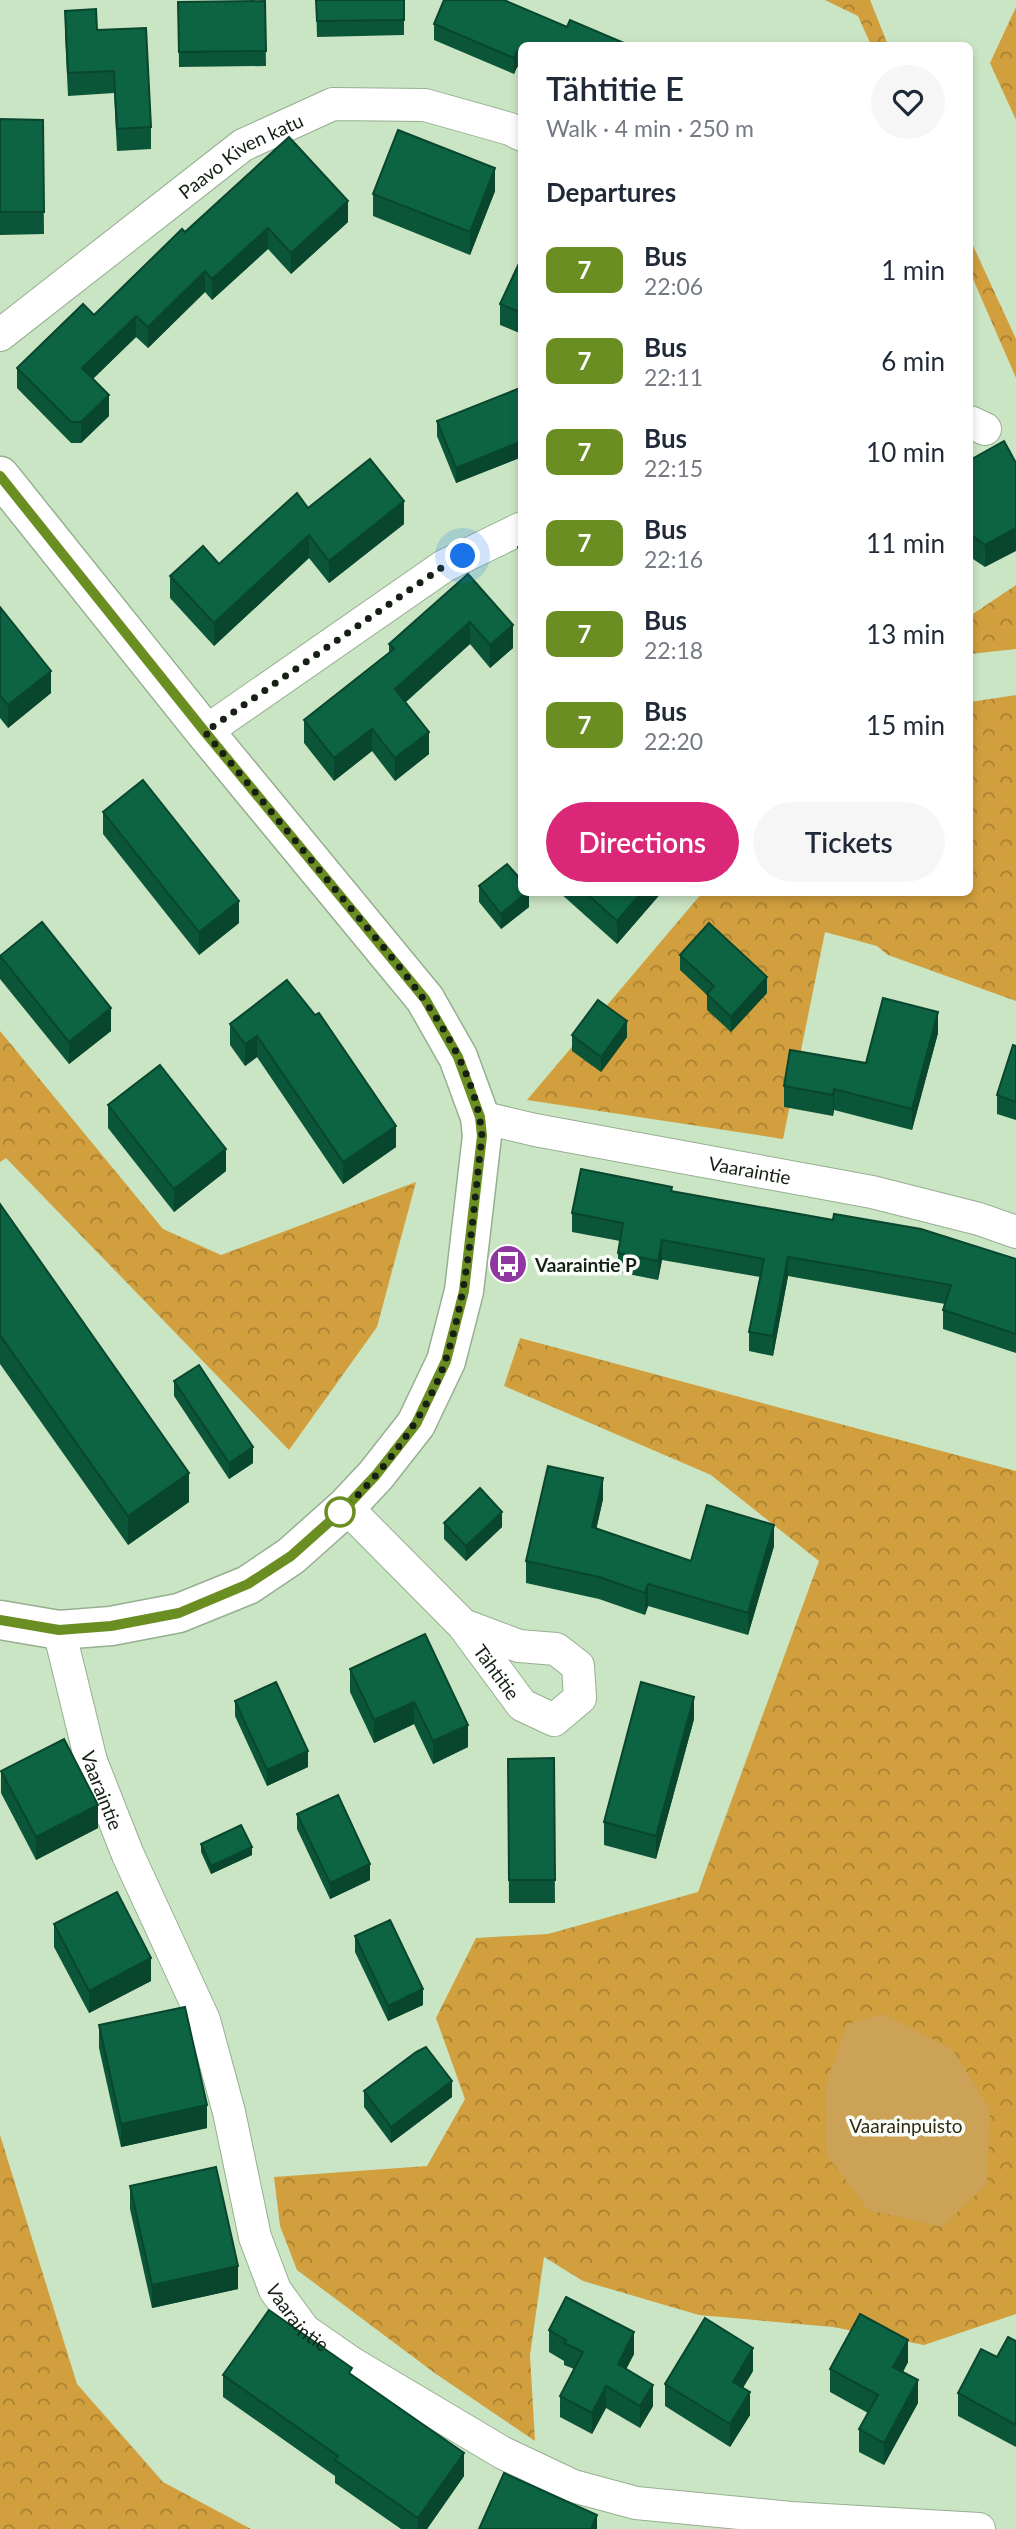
<!DOCTYPE html>
<html lang="en">
<head>
<meta charset="utf-8">
<style>
	:root { --surface:#fff; --page:#f6f6f7; --text:#1f2937; --muted:#747a83; --accent:#db2777 }
	body { margin:0; font-family:Lato,sans-serif; background:var(--page); color:var(--text); height:100vh; display:flex; flex-direction:column; font-size:26px; white-space:nowrap }
	* { box-sizing:border-box; margin:0 }
	p { font-size:23px; color:var(--muted) }
	.icon { flex:none; width:38px; height:38px; fill:none; stroke:currentColor; stroke-width:2; stroke-linecap:round; stroke-linejoin:round }
	.map { position:relative; flex:1; overflow:hidden }
	.drawer { position:absolute; left:518px; top:42px; width:455px; height:854px; display:flex; flex-direction:column; background:var(--surface); border-radius:10px; box-shadow:0 4px 10px #0003 }
	.drawer>* { flex:none }
	.badge { padding:0 14px; border-radius:10px; font-size:24px; line-height:46px }
	.you { position:absolute; width:35px; height:35px; margin:-18px; border:5px solid #fff; border-radius:50%; background:#1a73e8; box-shadow:0 0 0 10px #1a73e833 }
	.map>.badge { position:absolute; translate:-50% -50%; box-shadow:0 0 0 4px #fff }
	h2 { padding:0 28px; font-size:26px; line-height:63px }
	.round { display:grid; place-items:center; flex:none; width:74px; height:74px; border-radius:37px; background:var(--page) }
	.headline { display:flex; align-items:center; justify-content:space-between; height:119px; padding:0 28px }
	h1 { font-size:33px; font-weight:600; line-height:52px }
	.action { display:flex; gap:14px; margin-top:auto; padding:14px 28px }
	.action a { flex:1; height:80px; border-radius:42px; background:var(--accent); color:#fff; font-size:28px; font-weight:600; line-height:80px; text-align:center }
	.action a+a { background:var(--page); color:var(--text) }
	ul { padding:0; list-style:none }
	li { display:flex; align-items:center; gap:21px; height:91px; padding:0 28px }
	li div { flex:1 }
	li b { display:block; font-size:26px }
	li em { font-style:normal }
	li .badge { min-width:77px; font-weight:700; text-align:center }
	.map>svg:first-child { display:block }
</style>
</head>
<body>
<div class="map">
<svg width="1016" height="2529" viewBox="0 0 1016 2529">
	<defs>
		<pattern id="forest-crowns" width="20" height="18" patternUnits="userSpaceOnUse" patternTransform="scale(1.75)"><rect width="20" height="18" fill="#d19f3d"/><path d="M2 6a3 3 0 1 1 6 0M12 15a3 3 0 1 1 6 0" fill="none" stroke="#a98132"/></pattern>
	</defs>
	<rect width="100%" height="100%" fill="#cae5c4"/>
	<!-- forest -->
	<g fill="url(#forest-crowns)">
		<path d="M825 0H870L888 45H871L858 16Z"/>
		<path d="M1016 7V120L990 63Z"/>
		<path d="M970 239 1016 339V378L970 272Z"/>
		<path d="M1016 585V649L970 654V616Z"/>
		<path d="M1016 695V1001L888 955 877 946 825 932 783 1139 527 1100 702 893 970 892V702Z"/>
		<path d="M0 1031 163 1229 221 1255 416 1182 377 1327 289 1450 6 1158 0 1162Z"/>
		<path d="M520 1338 1016 1471V2314L924 2345 833 2327 699 2315 583 2281 544 2257 530 2355 535 2441 436 2374 297 2270 280 2226 274 2177 427 2166 465 2099 436 2018 476 1938 548 1934 698 1892 819 1561 711 1475 504 1386Z"/>
		<path d="M0 2135 77 2384 163 2482 251 2529H0Z"/>
	</g>
	<!-- green -->
	<path fill="#cca256" d="M884 2014 952 2049 990 2108 987 2184 942 2227 868 2210 826 2154 825 2086 847 2024Z"/>
	<g fill="none" stroke-linecap="round" stroke-linejoin="round">
		<defs>
			<g id="street">
				<path id="s1" d="M0 335 243 145 333 104 425 105 510 129 522 135"/>
				<path d="M970 422 985 429"/>
				<path d="M205 732 444 566 522 528"/>
				<path id="s2" d="M480 1117 535 1130 872 1192 979 1219 1016 1232"/>
				<path id="s3" d="M346 1507 463 1625 522 1705 554 1720 580 1698 578 1666 556 1649 519 1646 463 1625"/>
				<path id="s4" d="M59 1630 91 1761 128 1855 204 2020 229 2112 255 2237 275 2290 304 2330 350 2362 503 2453 573 2486 636 2503 791 2518 979 2529"/>
			</g>
			<path id="secondary" d="M0 476 205 732 425 999 458 1057 480 1117 482 1136 464 1291 446 1361 416 1424 376 1475 346 1507 291 1556 248 1585 179 1613 111 1626 59 1630 0 1620"/>
		</defs>
		<!-- street casing -->
		<use href="#street" stroke="#95af90" stroke-width="34"/>
		<!-- secondary casing -->
		<use href="#secondary" stroke="#95af90" stroke-width="41"/>
		<!-- street -->
		<use href="#street" stroke="#fff" stroke-width="32"/>
		<!-- secondary -->
		<use href="#secondary" stroke="#fff" stroke-width="38"/>
	</g>
	<!-- wall -->
	<g fill="#0b5639">
		<path d="M316 0H404V35L317 37Z"/>
		<path d="M265 1 266 66 179 67 178 2Z"/>
		<path d="M65 11 97 30 151 127V149L117 151 114 93 68 96 65 34Z"/>
		<path d="M434 24 567 27 631 46H522V69L517 67 514 74 434 40Z"/>
		<path d="M0 119 43 120 44 234 0 235Z"/>
		<path d="M495 191 470 255 373 216V194Z"/>
		<path d="M348 222 291 274 268 249 212 300 205 292 148 348 136 337 93 379 109 416 81 443H71L17 388V368L94 315 185 232Z"/>
		<path d="M522 257V334L500 325V304Z"/>
		<path d="M522 391V457L456 483 437 436V421Z"/>
		<path d="M1004 441 985 567 970 557V460Z"/>
		<path d="M308 508 404 524 329 583 309 558 214 646 170 598V576L219 564Z"/>
		<path d="M522 545V579L518 569V547Z"/>
		<path d="M468 574 513 648 490 668 470 644 405 702 429 754 395 781 372 751 334 781 304 743V720L389 653V644Z"/>
		<path d="M0 607 51 693 8 728 0 718Z"/>
		<path d="M103 812 239 923 199 955 103 834Z"/>
		<path d="M479 886 529 892V907L501 929 479 902Z"/>
		<path d="M559 892H662L617 944Z"/>
		<path d="M680 955 767 993 731 1032 707 1010V995L680 970Z"/>
		<path d="M0 956 111 1031 69 1064 0 979Z"/>
		<path d="M315 1015 396 1147 343 1184 257 1057 245 1066 230 1045V1024Z"/>
		<path d="M938 1033 912 1130 834 1110 833 1116 784 1107V1086L866 1063Z"/>
		<path d="M572 1035 627 1037 601 1072 572 1051Z"/>
		<path d="M1016 1046V1120L997 1114V1095Z"/>
		<path d="M108 1105 226 1171 174 1212 108 1128Z"/>
		<path d="M672 1192 1016 1259V1353L943 1329V1310L945 1304 788 1276 773 1356 749 1351V1332L760 1277 662 1260 658 1280 618 1272V1253L620 1241 572 1232V1213Z"/>
		<path d="M0 1204 189 1502 128 1545 0 1364Z"/>
		<path d="M174 1381 253 1463 229 1479 174 1396Z"/>
		<path d="M603 1499 596 1529 691 1561 774 1546 748 1635 648 1606 645 1615 599 1599 526 1583V1561Z"/>
		<path d="M444 1523 502 1527 466 1561 444 1539Z"/>
		<path d="M425 1634 468 1747 433 1764 414 1724 374 1743 350 1692V1669Z"/>
		<path d="M235 1701 308 1767 267 1786 235 1716Z"/>
		<path d="M694 1719 656 1859 604 1845V1822Z"/>
		<path d="M554 1758 555 1903H509L508 1759Z"/>
		<path d="M1 1771 98 1828 36 1860 1 1793Z"/>
		<path d="M297 1814 370 1880 330 1899 297 1829Z"/>
		<path d="M201 1844 252 1855 211 1874 201 1852Z"/>
		<path d="M54 1924 151 1981 89 2013 54 1947Z"/>
		<path d="M355 1936 423 2005 388 2021 355 1952Z"/>
		<path d="M99 2025 207 2128 121 2147 99 2048Z"/>
		<path d="M364 2091 452 2097 391 2143 364 2107Z"/>
		<path d="M130 2186 238 2289 152 2308 130 2209Z"/>
		<path d="M549 2330 634 2354 626 2369 653 2406 640 2428 606 2408 592 2434 560 2417V2396L574 2369 564 2365V2361L549 2352Z"/>
		<path d="M1016 2341V2447L958 2416V2393Z"/>
		<path d="M908 2362 903 2372 918 2403 884 2465 859 2452V2429L868 2413 830 2392V2369Z"/>
		<path d="M753 2371 743 2388 750 2415 730 2447 665 2406V2384Z"/>
		<path d="M223 2375H352L464 2476 427 2529H401L335 2483V2476L223 2397Z"/>
	</g>
	<!-- shaded-wall -->
	<g fill="#09462e">
		<path d="M517 51V67L514 74V58Z"/>
		<path d="M495 168V191L470 255V232Z"/>
		<path d="M348 201V222L291 274V253Z"/>
		<path d="M268 228V249L212 300V279Z"/>
		<path d="M205 271V292L148 348V327Z"/>
		<path d="M136 316V337L82 389V368Z"/>
		<path d="M109 395V416L81 443V422Z"/>
		<path d="M522 441V457L456 483V468Z"/>
		<path d="M404 501V524L329 583V561Z"/>
		<path d="M1016 528V551L985 567V545Z"/>
		<path d="M309 535V558L214 646V623Z"/>
		<path d="M470 622V644L395 712V689Z"/>
		<path d="M513 625V648L490 668V645Z"/>
		<path d="M51 671V693L8 728V705Z"/>
		<path d="M372 729V751L334 781V758Z"/>
		<path d="M429 732V754L395 781V758Z"/>
		<path d="M527 892H529V907L501 929V914Z"/>
		<path d="M642 892H662L617 944V921Z"/>
		<path d="M239 901V923L199 955V932Z"/>
		<path d="M767 977V993L731 1032V1017Z"/>
		<path d="M111 1008V1031L69 1064V1042Z"/>
		<path d="M938 1012V1033L912 1130V1109Z"/>
		<path d="M627 1021V1037L601 1072V1057Z"/>
		<path d="M257 1036V1057L245 1066V1044Z"/>
		<path d="M834 1089V1110L833 1116V1095Z"/>
		<path d="M396 1126V1147L343 1184V1162Z"/>
		<path d="M226 1149V1171L174 1212V1189Z"/>
		<path d="M662 1240V1260L658 1280V1261Z"/>
		<path d="M788 1257V1276L773 1356V1336Z"/>
		<path d="M253 1447V1463L229 1479V1463Z"/>
		<path d="M189 1473V1502L128 1545V1516Z"/>
		<path d="M603 1478V1499L592 1549V1527Z"/>
		<path d="M502 1512V1527L466 1561V1546Z"/>
		<path d="M774 1525V1546L748 1635V1613Z"/>
		<path d="M648 1584V1606L645 1615V1593Z"/>
		<path d="M694 1697V1719L656 1859V1836Z"/>
		<path d="M414 1702V1724L374 1743V1720Z"/>
		<path d="M468 1725V1747L433 1764V1741Z"/>
		<path d="M308 1751V1767L267 1786V1770Z"/>
		<path d="M98 1805V1828L36 1860V1837Z"/>
		<path d="M252 1847V1855L211 1874V1866Z"/>
		<path d="M370 1864V1880L330 1899V1883Z"/>
		<path d="M151 1958V1981L89 2013V1991Z"/>
		<path d="M423 1989V2005L388 2021V2006Z"/>
		<path d="M452 2081V2097L391 2143V2127Z"/>
		<path d="M207 2105V2128L121 2147V2124Z"/>
		<path d="M238 2266V2289L152 2308V2285Z"/>
		<path d="M634 2332V2354L618 2385V2364Z"/>
		<path d="M908 2340V2362L893 2389V2367Z"/>
		<path d="M753 2348V2371L733 2404V2382Z"/>
		<path d="M918 2380V2403L884 2465V2443Z"/>
		<path d="M653 2385V2406L640 2428V2406Z"/>
		<path d="M606 2386V2408L592 2434V2413Z"/>
		<path d="M750 2392V2415L730 2447V2424Z"/>
		<path d="M464 2453V2476L427 2529H418V2518Z"/>
		<path d="M597 2515V2529H591Z"/>
	</g>
	<!-- building -->
	<g fill="#0d6442" stroke="#09462e" stroke-width="2">
		<path d="M316 0H404V20L317 21Z"/>
		<path d="M444 0H504L567 27 570 20 631 46H522V53L517 51 514 58 434 24Z"/>
		<path d="M265 1 266 51 179 52 178 2Z"/>
		<path d="M96 9 97 30 146 28 151 127 117 129 114 71 68 73 65 11Z"/>
		<path d="M0 119 43 120 44 212H0Z"/>
		<path d="M398 130 495 168 470 232 373 194Z"/>
		<path d="M289 137 348 201 291 253 268 228 212 279 205 271 148 327 136 316 82 368 109 395 81 422H71L17 368 83 304 94 315 182 229 185 232Z"/>
		<path d="M522 257V313L500 304Z"/>
		<path d="M520 388 522 391V441L456 468 437 421Z"/>
		<path d="M1004 441 1016 463V528L985 545 970 534V460Z"/>
		<path d="M370 459 404 501 329 561 309 535 214 623 170 576 203 546 219 564 297 493 308 508Z"/>
		<path d="M522 545V556L518 547Z"/>
		<path d="M468 574 513 625 490 645 470 622 395 689 429 732 395 758 372 729 334 758 304 720 394 649 389 644Z"/>
		<path d="M0 607 51 671 8 705 0 696Z"/>
		<path d="M143 780 239 901 199 932 103 812Z"/>
		<path d="M507 864 522 881V892H527L501 914 479 886Z"/>
		<path d="M585 892H642L617 921Z"/>
		<path d="M42 922 111 1008 69 1042 0 956Z"/>
		<path d="M709 923 767 977 731 1017 707 994 714 986 680 955Z"/>
		<path d="M287 980 315 1015 319 1013 396 1126 343 1162 257 1036 245 1044 230 1024Z"/>
		<path d="M883 998 938 1012 912 1109 834 1089 833 1095 784 1086 790 1050 866 1063Z"/>
		<path d="M598 1000 627 1021 601 1057 572 1035Z"/>
		<path d="M1013 1045 1016 1046V1102L997 1095Z"/>
		<path d="M160 1065 226 1149 174 1189 108 1105Z"/>
		<path d="M581 1169 672 1187 671 1191 833 1220 834 1214 921 1229 1016 1259V1334L943 1310 951 1285 788 1257 773 1336 749 1332 764 1259 662 1240 658 1261 618 1253 623 1223 572 1213Z"/>
		<path d="M0 1204 189 1473 128 1516 0 1335Z"/>
		<path d="M199 1365 253 1447 229 1463 174 1381Z"/>
		<path d="M548 1466 603 1478 592 1527 691 1561 707 1505 774 1525 748 1613 648 1584 645 1593 599 1577 526 1561Z"/>
		<path d="M480 1488 502 1512 466 1546 444 1523Z"/>
		<path d="M425 1634 468 1725 433 1741 414 1702 374 1720 350 1669Z"/>
		<path d="M276 1682 308 1751 267 1770 235 1701Z"/>
		<path d="M641 1682 694 1697 656 1836 604 1822Z"/>
		<path d="M64 1739 98 1805 36 1837 1 1771Z"/>
		<path d="M554 1758 555 1880H509L508 1759Z"/>
		<path d="M338 1795 370 1864 330 1883 297 1814Z"/>
		<path d="M241 1825 252 1847 211 1866 201 1844Z"/>
		<path d="M117 1892 151 1958 89 1991 54 1924Z"/>
		<path d="M390 1920 423 1989 388 2006 355 1936Z"/>
		<path d="M185 2007 207 2105 121 2124 99 2025Z"/>
		<path d="M426 2047 452 2081 391 2127 364 2091 416 2052Z"/>
		<path d="M216 2167 238 2266 152 2285 130 2186Z"/>
		<path d="M566 2297 634 2332 618 2364 653 2385 640 2406 606 2386 592 2413 560 2396 583 2352 564 2343 566 2340 549 2330Z"/>
		<path d="M269 2310 352 2368 349 2373 464 2453 418 2518 335 2460 338 2456 223 2375Z"/>
		<path d="M860 2314 908 2340 893 2367 918 2380 884 2443 859 2429 878 2395 830 2369Z"/>
		<path d="M705 2318 753 2348 733 2382 750 2392 730 2424 665 2384Z"/>
		<path d="M1008 2337 1016 2341V2425L958 2393 981 2349 997 2357Z"/>
		<path d="M504 2473 597 2515 591 2529H479Z"/>
	</g>
	<g fill="none" stroke-linecap="round" stroke-linejoin="round">
		<defs>
			<path id="line" d="M0 476 205 732 425 999 458 1057 480 1117 482 1136 464 1291 446 1361 416 1424 376 1475 346 1507 291 1556 248 1584 179 1613 111 1626 59 1630 0 1620"/>
		</defs>
		<!-- line casing -->
		<use href="#line" stroke="#fff" stroke-width="16"/>
		<!-- line -->
		<use href="#line" stroke="#6b8e23" stroke-width="10"/>
		<!-- walk -->
		<path stroke="#162015" stroke-width="7" stroke-dasharray="0 12.6" d="M340 1512C382 1475 429 1412 446 1359 469 1287 473 1211 482 1136 474 1044 394 961 338 893 294 839 250 786 205 732L444 566 463 556"/>
	</g>
	<!-- icons -->
	<defs>
		<symbol id="bus-disc" viewBox="-11 -11 22 22"><circle r="9.5" fill="#9036a1" stroke="#f9fef8"/><path d="M-5-6H5V4H4V6H2V4H-2V6H-4V4H-5ZM-3.5-4V0h7V-4ZM-3.5 1.2v1.5H-2V1.2ZM2 1.2v1.5H3.5V1.2Z" fill="#fff"/></symbol>
	</defs>
	<g fill-rule="evenodd">
		<use href="#bus-disc" x="486" y="1242" width="44" height="44"/>
	</g>
	<!-- markers -->
	<circle fill="#fff" stroke="#6b8e23" stroke-width="3.5" cx="340" cy="1512" r="14"/>
	<g text-anchor="middle" dominant-baseline="central" stroke-width="7" stroke-linejoin="round" paint-order="stroke">
		<!-- street labels -->
		<g font-size="19" fill="#162015" stroke="#f9fef8">
			<text stroke="none"><textPath href="#s1" startOffset="301">Paavo Kiven katu</textPath></text>
			<text stroke="none"><textPath href="#s2" startOffset="275">Vaaraintie</textPath></text>
			<text stroke="none"><textPath href="#s3" startOffset="224">Tähtitie</textPath></text>
			<text stroke="none"><textPath href="#s4" startOffset="166">Vaaraintie</textPath></text>
			<text stroke="none"><textPath href="#s4" startOffset="733">Vaaraintie</textPath></text>
		</g>
		<!-- poi labels -->
		<g font-size="19" font-weight="bold" fill="#162015" stroke="#f9fef8" text-anchor="start">
			<text x="535" y="1264">Vaaraintie P</text>
		</g>
		<!-- park labels -->
		<g font-size="19" fill="#342914" stroke="#f9fef8">
			<text x="906" y="2125">Vaarainpuisto</text>
		</g>
	</g>
</svg>
<div class="you" style="left:463px;top:556px"></div>
<section class="drawer">
<div class="headline"><div><h1>Tähtitie E</h1><p>Walk · 4 min · 250 m</p></div><a class="round"><svg class="icon" aria-label="heart" viewBox="0 0 24 24"><path d="M12 20l-8-8c-3-5 5-10 8-4 3-6 11-1 8 4z"/></svg></a></div>
<h2>Departures</h2>
<ul>
<li><span class="badge" style="background:#6b8e23;color:#fff">7</span><div><b>Bus</b><p>22:06</p></div><em>1 min</em></li>
<li><span class="badge" style="background:#6b8e23;color:#fff">7</span><div><b>Bus</b><p>22:11</p></div><em>6 min</em></li>
<li><span class="badge" style="background:#6b8e23;color:#fff">7</span><div><b>Bus</b><p>22:15</p></div><em>10 min</em></li>
<li><span class="badge" style="background:#6b8e23;color:#fff">7</span><div><b>Bus</b><p>22:16</p></div><em>11 min</em></li>
<li><span class="badge" style="background:#6b8e23;color:#fff">7</span><div><b>Bus</b><p>22:18</p></div><em>13 min</em></li>
<li><span class="badge" style="background:#6b8e23;color:#fff">7</span><div><b>Bus</b><p>22:20</p></div><em>15 min</em></li>
</ul>
<div class="action"><a>Directions</a><a>Tickets</a></div>
</section>
</div>
</body>
</html>
